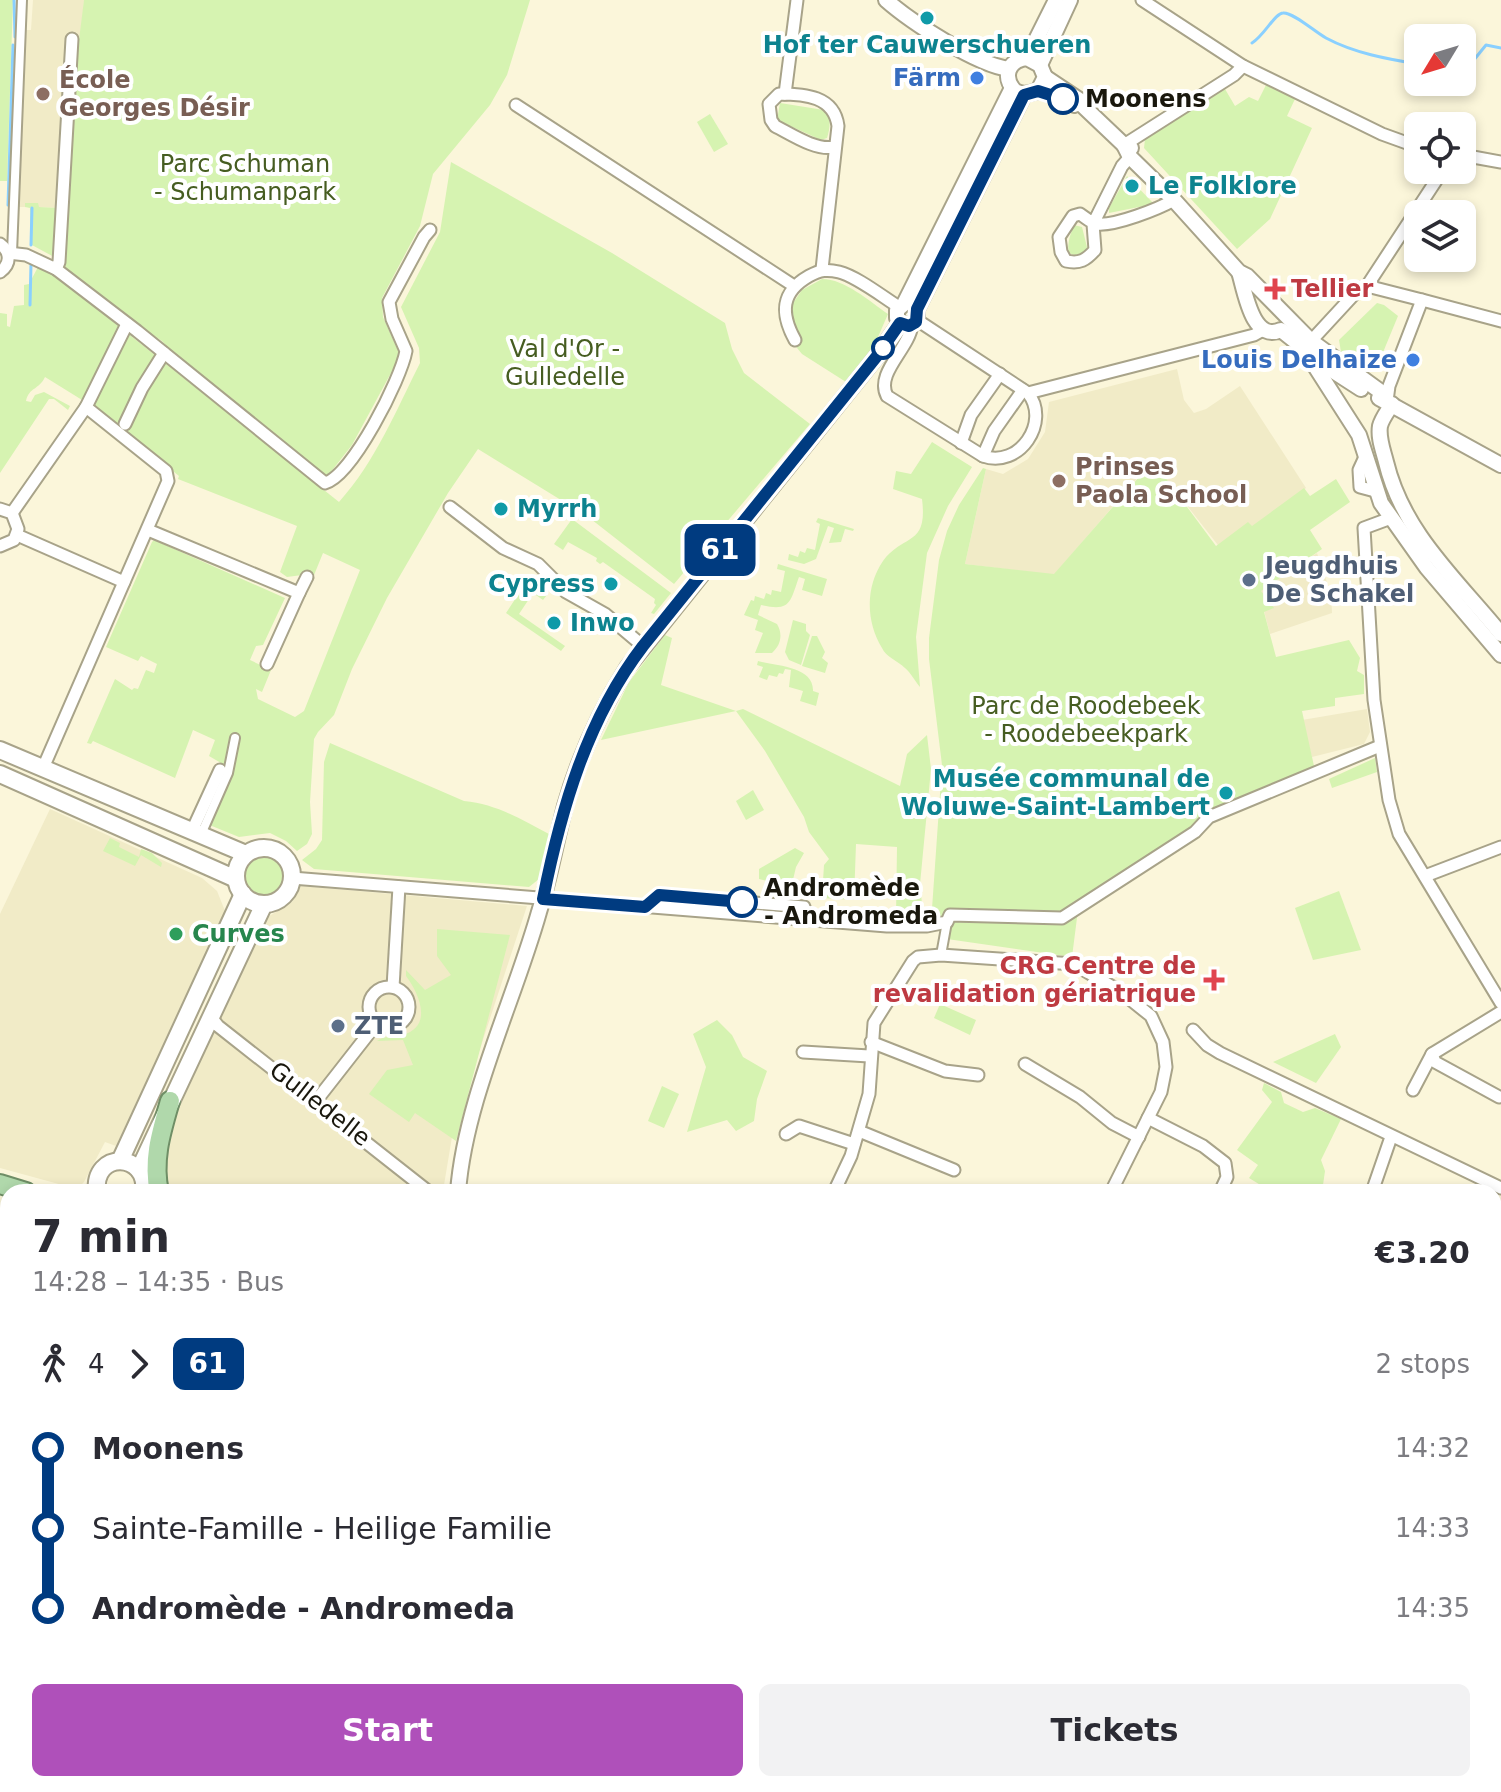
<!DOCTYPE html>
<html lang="en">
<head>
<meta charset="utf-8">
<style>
	:root { --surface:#fff; --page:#f2f2f3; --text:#2b2b33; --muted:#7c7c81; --accent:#af50ba }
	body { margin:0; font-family:"DejaVu Sans",sans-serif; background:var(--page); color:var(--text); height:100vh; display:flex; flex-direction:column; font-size:30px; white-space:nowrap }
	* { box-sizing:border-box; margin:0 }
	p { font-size:26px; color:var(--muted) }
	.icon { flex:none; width:44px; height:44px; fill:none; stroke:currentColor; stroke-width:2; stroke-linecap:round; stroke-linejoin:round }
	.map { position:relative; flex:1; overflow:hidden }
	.side { position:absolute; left:0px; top:1184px; width:1502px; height:608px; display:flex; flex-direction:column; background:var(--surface); border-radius:24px 24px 0 0; box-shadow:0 4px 12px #0003 }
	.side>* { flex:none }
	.badge { padding:0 16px; border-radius:12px; font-size:28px; line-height:52px }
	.needle { width:52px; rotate:232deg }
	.controls { position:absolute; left:1404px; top:24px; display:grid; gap:16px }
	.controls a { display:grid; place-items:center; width:72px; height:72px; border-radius:12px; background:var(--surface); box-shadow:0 4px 12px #0003; font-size:40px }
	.map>.badge { position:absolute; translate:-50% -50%; box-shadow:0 0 0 4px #fff }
	.legs { display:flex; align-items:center; gap:12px; height:88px; padding:0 32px; font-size:26px }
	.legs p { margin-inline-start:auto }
	.head { display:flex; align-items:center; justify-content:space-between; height:136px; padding:0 32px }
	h1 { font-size:44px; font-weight:600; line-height:60px }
	.primary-button { display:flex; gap:16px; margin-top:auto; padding:16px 32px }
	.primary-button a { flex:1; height:92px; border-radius:12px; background:var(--accent); color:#fff; font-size:32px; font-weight:600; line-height:92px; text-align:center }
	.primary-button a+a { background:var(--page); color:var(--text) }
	ul { padding:0 32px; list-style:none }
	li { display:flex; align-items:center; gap:28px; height:80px; font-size:30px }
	li i { display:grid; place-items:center; width:12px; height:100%; margin:0 10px; background:currentColor }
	li i::after { content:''; width:20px; height:20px; margin:-10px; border:6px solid; border-radius:50%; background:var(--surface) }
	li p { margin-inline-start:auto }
	li:first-child i { background:linear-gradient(#0000 50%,currentColor 0) }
	li:last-child i { background:linear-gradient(currentColor 50%,#0000 0) }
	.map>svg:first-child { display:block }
</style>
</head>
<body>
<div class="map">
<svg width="1501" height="1792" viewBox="0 0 1501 1792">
	<rect width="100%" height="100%" fill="#fbf6da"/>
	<!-- built -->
	<g fill="#f1ebc7">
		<path d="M33 0H84L83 26 79 40 67 39 59 208 38 207V204L25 203V207H17L24 30H31Z"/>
		<path d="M1177 369 1184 400 1194 413 1206 409 1240 386 1306 488 1221 549 1152 461 1054 575 965 564 986 469 1003 474 1028 459 1045 432 1049 402Z"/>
		<path d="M1317 553 1331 594 1332 613 1270 634 1264 611 1273 608 1260 591Z"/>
		<path d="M1367 709 1370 732 1364 744 1312 757 1302 720Z"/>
		<path d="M50 809 202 878 217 891 225 911 116 1146 105 1142 84 1182 77 1189 0 1168V914Z"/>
		<path d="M301 886 527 906 453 1131 444 1185 447 1192H163L159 1152 266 918 292 902Z"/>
		<path d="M999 1784H1082L1080 1792H1023Z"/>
	</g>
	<!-- green -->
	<g fill="#d6f3b1">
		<path d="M0 0H13L7 181H0Z"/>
		<path d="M84 0H530L507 75 490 105 433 174 420 226 382 298 383 317 399 353 398 360 352 445 326 478 178 359 162 341 130 320 62 265 72 56H77Z"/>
		<path d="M1266 85 1295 99 1287 116 1312 128 1270 219 1237 249 1144 148 1145 139 1225 89 1235 106 1249 97 1258 101Z"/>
		<path d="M780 103 824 110C832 117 830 128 827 138L821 140 777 120Z"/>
		<path d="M710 114 728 144 714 152 697 122Z"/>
		<path d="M451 162 612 253 725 323 732 349 744 373 810 424 674 584 587 516 478 449 448 493 387 598 352 669 334 715 318 732 314 739 310 802 312 834 307 844 297 851 286 841 270 833 239 837 207 824 226 770 221 768V763L209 756 215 740 193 730 175 778 93 741 91 744 87 743 115 679 132 690 134 688 138 689 146 670 154 673 157 664 141 656 138 661 106 647 152 542 154 540 285 598 263 645 256 646 250 660 271 670 262 692 256 689 258 699 295 717 304 711 360 570 323 553 312 580 302 575 287 577 280 572 297 526 178 479 179 476 95 408 45 377C39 390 29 387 26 401L31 402 35 395 44 392 70 406 68 410 54 399H49L0 473V313L7 314V326L10 327 14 306 24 305V285L29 284 38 267 56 276 339 502C375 462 396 411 420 363L419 348 401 307 440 232Z"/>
		<path d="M1127 176 1154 204 1109 213V208Z"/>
		<path d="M25 203H38L39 207 59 208 56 258 30 244V208L25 207Z"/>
		<path d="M1074 225 1082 227 1087 247 1085 252C1060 264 1069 237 1074 225Z"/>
		<path d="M822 279C845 279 869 301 888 314L871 353 846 382 802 354 793 343 795 331 790 303H793L802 290Z"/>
		<path d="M1377 303 1384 305 1398 316 1379 362 1368 371 1341 352 1339 340Z"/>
		<path d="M932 442 972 467 948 506 927 553 916 637 920 687C915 681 911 673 905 668 898 661 886 657 882 648 866 622 865 587 883 561 904 533 928 547 922 499L893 489 896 471 911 474Z"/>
		<path d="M1153 461 1216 546 1248 522 1252 526 1304 488 1310 496 1336 479 1350 502 1310 530 1322 549 1261 591 1274 608 1264 612 1276 657 1349 640 1360 658 1357 671 1364 675V694L1335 698V706L1302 711 1314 766 1232 800 1062 913 931 923 942 765 929 659V638L939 560 947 531 959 505 983 468 986 469 965 564 1054 574Z"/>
		<path d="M818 518 854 529 853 531 845 529 841 542 829 543 834 528 828 526 816 559 804 564 788 560 789 554 798 557 800 551 805 553 807 548 815 550 820 524 816 522Z"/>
		<path d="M572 519 671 593 654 614 651 613 656 605 654 603 655 599 603 562 600 564 596 561 597 558 568 542 563 550 554 544Z"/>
		<path d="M778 564 827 579 822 596 802 590 805 579 799 577C790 602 791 612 761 605L758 615 777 624C783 634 781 645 772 653H755L763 633 755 630 758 620 744 615 751 600 754 601 755 596 764 599 766 593 771 595 772 590 781 592 785 571 777 569Z"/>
		<path d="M527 581 547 595 543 600 533 593 519 614 565 646 561 651 506 613Z"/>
		<path d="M793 620 806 624V631L810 635 801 665 789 660 785 652Z"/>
		<path d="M665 635 672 638 661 685 736 711 743 709 900 786 907 754 927 735 931 769 920 884 924 924 896 917 897 847 856 844 854 900 806 897C801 892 800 890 800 883L804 892 815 893 823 881 824 865 829 859 809 832 804 817 765 751 736 711 601 740 629 682Z"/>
		<path d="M812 636H817L825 652 822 658 828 663 825 673 802 666Z"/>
		<path d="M758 661C776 666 814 666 813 691L819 693 816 706 800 701 803 691 789 687 791 670 785 669 783 674 779 673 777 677 769 675 767 680 759 677 763 667 757 665Z"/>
		<path d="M330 743 464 801C496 804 521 819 549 834L539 879 529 887 314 869 302 860 316 849 322 840 324 762Z"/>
		<path d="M1375 758 1377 772 1332 788 1329 779Z"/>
		<path d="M753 790 764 810 746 820 736 801Z"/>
		<path d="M110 838 120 843 119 847 139 857 141 849 152 853 162 863 161 867 141 855 135 866 103 851Z"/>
		<path d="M795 848 804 853 796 867 792 884 788 886 759 879V869Z"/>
		<circle cx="263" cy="876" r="20"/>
		<path d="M1339 891 1361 950 1313 960 1295 908Z"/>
		<path d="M1078 910 1072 957 947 939 951 918 1065 920Z"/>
		<path d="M437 929 510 935 456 1141 415 1113 409 1122 369 1094 387 1070 413 1065 403 1040 377 1041C385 1035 392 1038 402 1035 434 1027 419 993 406 976V970L425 990 451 975 437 956Z"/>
		<path d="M940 1004 976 1020 970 1035 934 1018Z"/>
		<path d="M717 1020 732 1035 743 1057 767 1071 757 1099 754 1121 736 1131 727 1120 687 1132 706 1067 693 1034Z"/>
		<path d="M1335 1034 1341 1047 1316 1083 1273 1062Z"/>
		<path d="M1264 1083 1281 1092 1284 1103 1303 1112 1315 1108 1341 1119 1321 1160 1325 1171 1322 1192H1272L1249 1178 1258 1165 1237 1150 1272 1102 1262 1090Z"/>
		<path d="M662 1086 679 1094 664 1128 648 1121Z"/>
		<path d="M0 1296 8 1300V1361L0 1367Z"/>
		<path d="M8 1499V1688L0 1668V1535Z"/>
		<path d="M23 1784H169L166 1792H23Z"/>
		<path d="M215 1784H304L302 1792H240Z"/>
		<path d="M732 1784H795L813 1790V1792H729Z"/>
	</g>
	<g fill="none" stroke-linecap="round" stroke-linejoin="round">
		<!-- stream -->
		<g stroke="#8ad0ff" stroke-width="3">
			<path d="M14 0 15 37"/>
			<path d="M1252 43C1264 36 1275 13 1283 13 1293 12 1315 32 1326 38 1354 53 1387 59 1418 64"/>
			<path d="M1469 66 1486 45 1501 48"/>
			<path d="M8 205 13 45"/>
			<path d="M31 245 32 208"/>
			<path d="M30 305 31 264"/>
		</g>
		<defs>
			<g id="pedestrian">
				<path d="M12 253 22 0"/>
				<path d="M203 830 228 773 235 738"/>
				<path d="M941 955 947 922"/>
			</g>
			<g id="minor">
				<path d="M1142 0 1243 66 1382 134 1418 147"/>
				<path d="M785 94 797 0"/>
				<path d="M516 105 794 286"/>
				<path d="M1124 145 1234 75 1243 66"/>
				<path d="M1462 155 1501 162"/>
				<path d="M1130 157 1122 166 1093 224 1095 250C1086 260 1080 264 1066 261L1061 252 1059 237 1073 216 1080 214C1086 218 1091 223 1097 224 1115 226 1158 209 1174 200"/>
				<path d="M0 244C11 252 11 264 0 272"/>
				<path d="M8 253 26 255 56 269 137 331 325 483C352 476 401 379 406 351L392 319 389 302 424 237 430 230"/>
				<path d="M56 269 59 262 72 39"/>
				<path d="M822 269 838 126C834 96 805 94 779 94L769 104 771 120 775 126C791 134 816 151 834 147"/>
				<path d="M1367 286 1443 170"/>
				<path d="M1422 300 1501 321"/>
				<path d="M912 325C909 349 875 373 887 396L983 456C1019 469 1051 422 1028 393L917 320"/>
				<path d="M795 340C780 313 781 292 809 276 820 270 827 269 839 272 856 276 883 297 899 307"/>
				<path d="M1311 341 1359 289 1367 286 1422 300 1389 386 1387 401"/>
				<path d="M1028 393 1254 335 1263 330"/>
				<path d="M125 424 142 388 164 353"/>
				<path d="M961 443 971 415 1000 374"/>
				<path d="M983 456 994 431 1023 390"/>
				<path d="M1365 457 1359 470 1360 487 1375 491"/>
				<path d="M450 507 503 548 538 564 566 592 605 614 643 646"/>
				<path d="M0 509 12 513 18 529 14 540 0 546"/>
				<path d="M12 513 86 407 127 324"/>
				<path d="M1391 518 1364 528 1374 700 1389 800 1399 834 1501 1003"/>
				<path d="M148 530 299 593 267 664"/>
				<path d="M17 535 124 582"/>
				<path d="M299 593 307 577"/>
				<path d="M43 768 168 481 166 471 86 407"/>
				<path d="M192 831 220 770"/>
				<path d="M1425 876 1501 847"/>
				<path d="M292 878 887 926H927L947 922 950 915 1062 918 1195 832 1209 817 1380 746"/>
				<path d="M645 907 659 895 804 907 808 920"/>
				<path d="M393 987 399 887"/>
				<circle cx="389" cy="1007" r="20"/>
				<path d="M211 1017 218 1026 429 1192"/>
				<path d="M1193 1030 1207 1045 1220 1053 1501 1188"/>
				<path d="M871 1042 945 1071 978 1075"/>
				<path d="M803 1052 869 1056"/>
				<path d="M1025 1064 1080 1097 1112 1123 1139 1137"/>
				<path d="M1413 1090 1432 1054"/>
				<path d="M1499 1097 1435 1062 1432 1054 1501 1012"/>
				<path d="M316 1101 377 1023"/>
				<path d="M1148 1118 1203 1146 1225 1163 1227 1177 1220 1192"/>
				<path d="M859 1131 954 1170"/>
				<path d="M786 1134 799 1126 854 1144"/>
				<path d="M834 1192 851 1156 869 1094 874 1023 913 961 918 957 941 955 1074 964 1121 992 1151 1016 1163 1042 1166 1067 1161 1092 1111 1192"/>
				<path d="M1372 1192 1391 1137"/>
				<path d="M1494 1302 1501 1304"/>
				<path d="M1494 1383 1501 1385"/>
				<path d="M1494 1480 1501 1482"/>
				<path d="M1494 1684H1501"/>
				<path d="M446 1784 467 1792"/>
				<path d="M968 1784 993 1792"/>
				<path d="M310 1792 312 1784"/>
				<path d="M564 1792 572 1784"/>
				<path d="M884 1792 889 1784"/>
			</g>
			<g id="tertiary">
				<path d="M886 0C911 22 977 65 1009 69"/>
				<path d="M1027 58 1056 0"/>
				<path d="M1040 65 1070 0"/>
				<path d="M1045 77 1081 101 1083 106 1124 145 1131 148"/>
				<path d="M1038 91 1045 77 1040 65 1027 58C1008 60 1002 77 1015 91 1026 97 1031 91 1042 91 1053 91 1065 100 1074 105"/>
				<path d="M1124 145 1130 157 1174 200 1239 272 1247 276 1311 341 1381 392 1387 401"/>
				<path d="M1239 272C1245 291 1252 343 1281 330L1330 369 1361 389"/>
				<path d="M900 323 909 326 917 320V309L1024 95"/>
				<path d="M900 323 897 318V310L904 304 1012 88"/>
				<path d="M1304 349 1359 435 1381 503 1427 568 1501 655"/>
				<path d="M1379 398 1501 465"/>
				<path d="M1392 404C1388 411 1382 418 1380 426 1378 438 1383 450 1386 462 1403 533 1457 580 1501 634"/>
				<path d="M458 1192C465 1100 514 1001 539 912 550 877 556 841 565 806 579 757 600 711 627 668L877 356 900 323"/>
				<path d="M1093 1792 1097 1784"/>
			</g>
			<g id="secondary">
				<path d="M0 750 246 854"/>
				<path d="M0 774 236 879"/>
				<circle cx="264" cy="876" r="28"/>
				<path d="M120 1161 243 894"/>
				<path d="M139 1170 264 904"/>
				<path d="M97 1192C92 1150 149 1152 144 1192"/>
				<path d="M0 1380 8 1372"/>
				<path d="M0 1406 8 1414"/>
				<path d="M0 1458 8 1438"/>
				<path d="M0 1761 1 1792"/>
			</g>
			<g id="trunk">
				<path d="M0 1184 26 1192"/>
				<path d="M159 1192C152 1160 161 1132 170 1101"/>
				<path d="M0 1229 8 1233"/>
				<path d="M0 1245 8 1249"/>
				<path d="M0 1269 8 1273"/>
				<path d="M0 1283 8 1287"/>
				<path d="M1494 1759 1501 1762"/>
				<path d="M1399 1784 1422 1792"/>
				<path d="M1430 1784 1455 1792"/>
				<path d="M1493 1784 1501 1787"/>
			</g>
		</defs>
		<!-- pedestrian casing -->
		<use href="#pedestrian" stroke="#a8a389" stroke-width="12"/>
		<!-- minor casing -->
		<use href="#minor" stroke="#a8a389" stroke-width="15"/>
		<!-- tertiary casing -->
		<use href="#tertiary" stroke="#a8a389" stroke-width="18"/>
		<!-- secondary casing -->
		<use href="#secondary" stroke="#a8a389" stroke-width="20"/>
		<!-- trunk casing -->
		<use href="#trunk" stroke="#6f8e66" stroke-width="22"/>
		<!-- pedestrian -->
		<use href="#pedestrian" stroke="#fff" stroke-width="8"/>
		<!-- minor -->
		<use href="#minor" stroke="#fff" stroke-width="11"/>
		<!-- tertiary -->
		<use href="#tertiary" stroke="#fff" stroke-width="14"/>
		<!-- secondary -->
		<use href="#secondary" stroke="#fff" stroke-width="16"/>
		<!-- trunk -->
		<use href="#trunk" stroke="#b0d8ab" stroke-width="18"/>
	</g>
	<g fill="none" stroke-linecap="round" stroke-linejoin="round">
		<defs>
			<path id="line-1" d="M742 902 659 895 645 907 543 899C561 809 587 719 643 646L877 356 900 323 909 326 916 322 917 309 1024 95 1038 91 1063 99"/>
		</defs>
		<!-- line-1 casing -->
		<use href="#line-1" stroke="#fff" stroke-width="18"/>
		<!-- line-1 -->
		<use href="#line-1" stroke="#003b80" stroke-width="12"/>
	</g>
	<!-- markers -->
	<g fill="#0f9aa8" stroke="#fff" stroke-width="3">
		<circle cx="927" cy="18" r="8"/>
		<circle cx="1132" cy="186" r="8"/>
		<circle cx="501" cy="509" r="8"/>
		<circle cx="611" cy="584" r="8"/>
		<circle cx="554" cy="623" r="8"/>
		<circle cx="1226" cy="793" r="8"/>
	</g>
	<g fill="#3f7fe0" stroke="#fff" stroke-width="3">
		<circle cx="977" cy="78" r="8"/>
		<circle cx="1413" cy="360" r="8"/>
	</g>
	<g fill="#8d6e63" stroke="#fff" stroke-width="3">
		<circle cx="43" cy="94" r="8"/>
		<circle cx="1059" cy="481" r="8"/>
	</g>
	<g fill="#fff" stroke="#003b80" stroke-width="4">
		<circle cx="1063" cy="99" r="14"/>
		<circle cx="883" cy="348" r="10"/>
		<circle cx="742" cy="902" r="14"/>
	</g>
	<g fill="#e0444e" stroke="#fff" stroke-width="3">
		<path d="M1271 277h8v8h8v8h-8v8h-8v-8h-8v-8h8z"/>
		<path d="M1210 968h8v8h8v8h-8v8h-8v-8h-8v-8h8z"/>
	</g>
	<g fill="#5c6f8a" stroke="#fff" stroke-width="3">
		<circle cx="1249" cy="580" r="8"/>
		<circle cx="338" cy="1026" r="8"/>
	</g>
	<circle fill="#2e9e5b" stroke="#fff" stroke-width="3" cx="176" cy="934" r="8"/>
	<g text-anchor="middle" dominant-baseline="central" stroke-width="8" stroke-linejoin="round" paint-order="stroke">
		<!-- culture labels -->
		<g font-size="24" font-weight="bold" fill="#0d838f" stroke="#fff" text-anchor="start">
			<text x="927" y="45" text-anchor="middle">Hof ter Cauwerschueren</text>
			<text x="1148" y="186">Le Folklore</text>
			<text x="517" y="509">Myrrh</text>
			<text x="595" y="584" text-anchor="end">Cypress</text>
			<text x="570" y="623">Inwo</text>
			<text x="1210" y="779" text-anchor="end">Musée communal de<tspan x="1210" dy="28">Woluwe-Saint-Lambert</tspan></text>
		</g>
		<!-- shop labels -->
		<g font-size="24" font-weight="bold" fill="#366cbe" stroke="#fff" text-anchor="end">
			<text x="961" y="78">Färm</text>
			<text x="1397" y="360">Louis Delhaize</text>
		</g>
		<!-- education labels -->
		<g font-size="24" font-weight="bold" fill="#785e54" stroke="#fff" text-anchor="start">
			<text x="59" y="80">École<tspan x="59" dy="28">Georges Désir</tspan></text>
			<text x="1075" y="467">Prinses<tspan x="1075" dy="28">Paola School</tspan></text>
		</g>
		<!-- stop labels -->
		<g font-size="24" font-weight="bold" fill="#19170d" stroke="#fff" text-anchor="start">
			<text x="1085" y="99">Moonens</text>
			<text x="764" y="888">Andromède<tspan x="764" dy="28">- Andromeda</tspan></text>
		</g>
		<!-- park labels -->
		<g font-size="24" fill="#465d21" stroke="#fff">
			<text x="245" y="164">Parc Schuman<tspan x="245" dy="28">- Schumanpark</tspan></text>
			<text x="565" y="349">Val d'Or -<tspan x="565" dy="28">Gulledelle</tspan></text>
			<text x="1086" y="706">Parc de Roodebeek<tspan x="1086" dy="28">- Roodebeekpark</tspan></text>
		</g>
		<!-- health labels -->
		<g font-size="24" font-weight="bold" fill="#be3a42" stroke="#fff" text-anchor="start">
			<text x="1291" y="289">Tellier</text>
			<text x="1196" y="966" text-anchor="end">CRG Centre de<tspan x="1196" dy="28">revalidation gériatrique</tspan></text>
		</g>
		<!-- service labels -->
		<g font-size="24" font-weight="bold" fill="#4e5e75" stroke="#fff" text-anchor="start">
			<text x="1265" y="566">Jeugdhuis<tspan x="1265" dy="28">De Schakel</tspan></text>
			<text x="354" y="1026">ZTE</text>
		</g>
		<!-- leisure labels -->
		<g font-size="24" font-weight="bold" fill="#27864d" stroke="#fff" text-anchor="start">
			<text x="192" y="934">Curves</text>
		</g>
		<!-- street labels -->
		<g font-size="24" fill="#19170d" stroke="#fff">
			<text transform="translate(320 1104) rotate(38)">Gulledelle</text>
		</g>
	</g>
</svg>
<div class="controls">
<a><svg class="needle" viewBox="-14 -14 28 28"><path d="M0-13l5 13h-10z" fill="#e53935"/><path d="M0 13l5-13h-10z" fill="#7c7c81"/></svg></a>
<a><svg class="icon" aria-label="locate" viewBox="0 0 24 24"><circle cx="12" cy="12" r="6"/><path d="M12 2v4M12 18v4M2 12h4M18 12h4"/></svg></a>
<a><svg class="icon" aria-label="layers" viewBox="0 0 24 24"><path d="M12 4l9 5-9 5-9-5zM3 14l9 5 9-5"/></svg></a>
</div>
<b class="badge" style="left:720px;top:550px;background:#003b80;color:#fff">61</b>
<section class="side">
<div class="head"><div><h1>7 min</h1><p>14:28 – 14:35 · Bus</p></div><b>€3.20</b></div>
<div class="legs"><svg class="icon" aria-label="walk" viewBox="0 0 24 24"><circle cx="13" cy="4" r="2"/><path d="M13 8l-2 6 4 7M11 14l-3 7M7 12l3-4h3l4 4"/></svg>4<svg class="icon" aria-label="forward" viewBox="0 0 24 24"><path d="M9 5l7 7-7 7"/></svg><b class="badge" style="background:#003b80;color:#fff">61</b><p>2 stops</p></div>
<ul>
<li><i style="color:#003b80"></i><b>Moonens</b><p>14:32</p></li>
<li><i style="color:#003b80"></i><span>Sainte-Famille - Heilige Familie</span><p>14:33</p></li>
<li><i style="color:#003b80"></i><b>Andromède - Andromeda</b><p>14:35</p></li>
</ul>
<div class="primary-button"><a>Start</a><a>Tickets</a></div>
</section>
</div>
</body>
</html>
